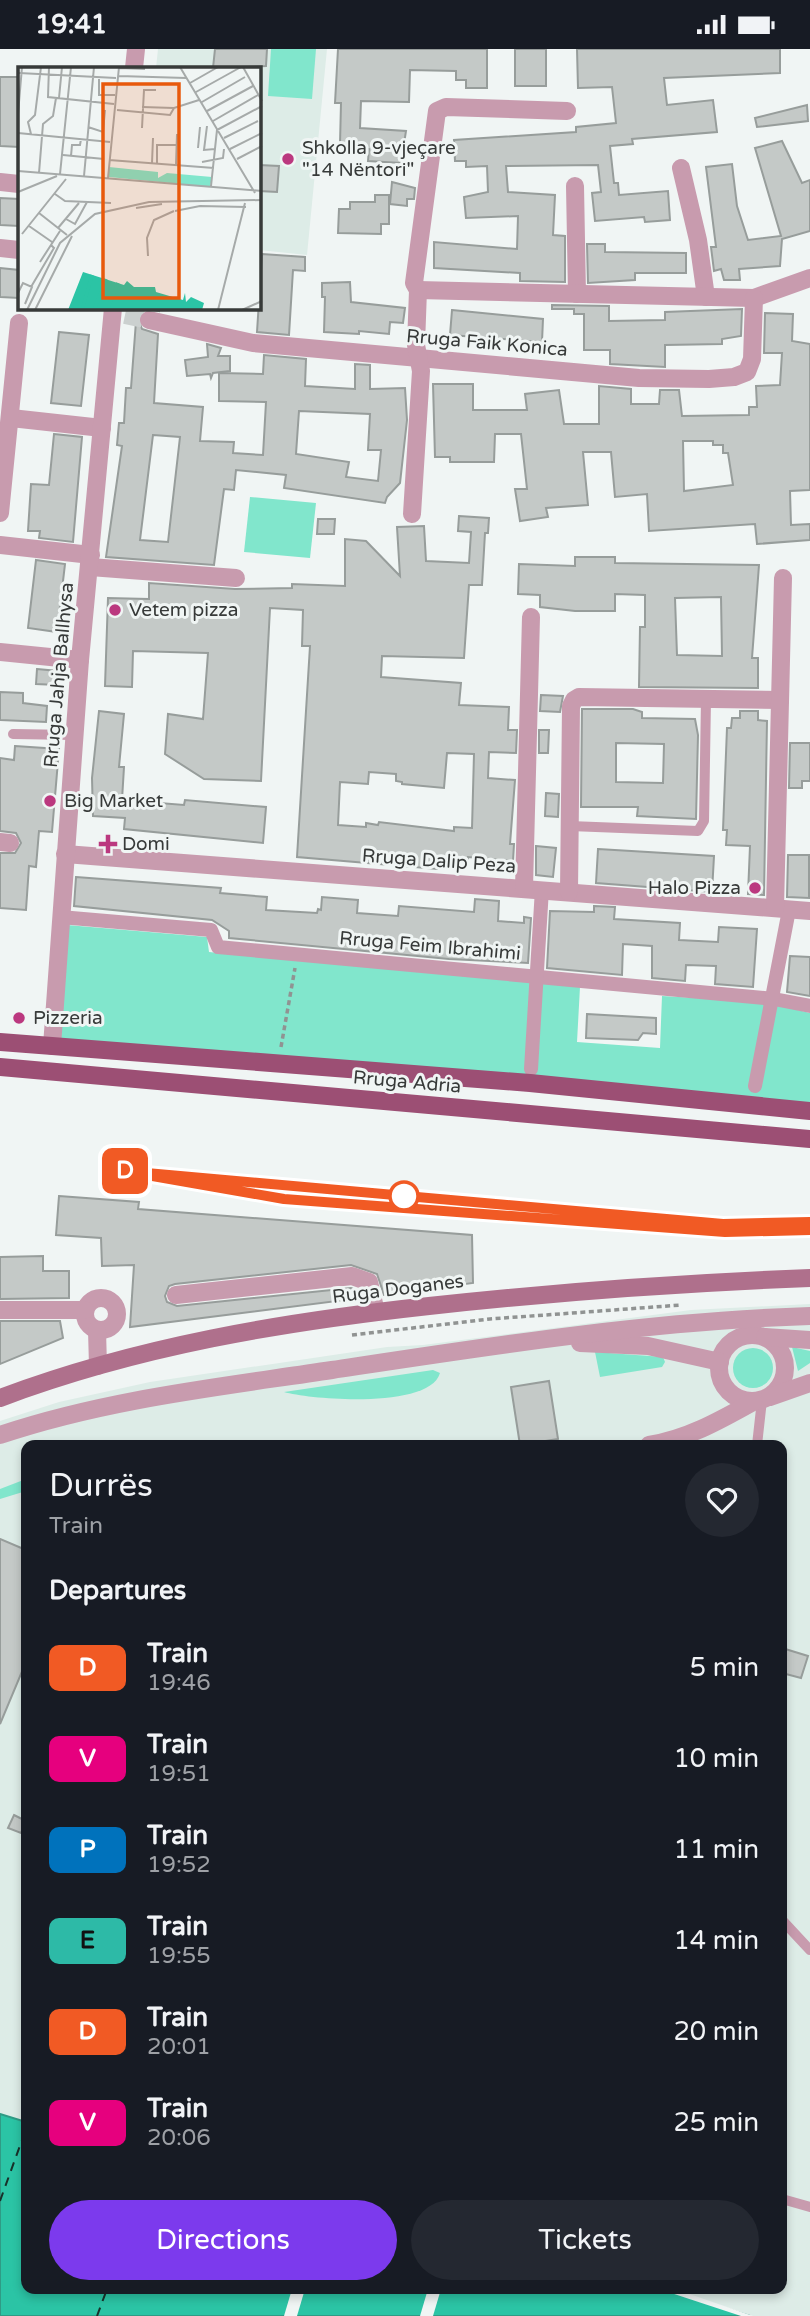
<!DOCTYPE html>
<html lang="en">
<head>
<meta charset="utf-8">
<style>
	:root { --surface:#171b24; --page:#242831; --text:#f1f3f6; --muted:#9ea1a6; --accent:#7c3aed }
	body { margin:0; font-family:"Varela Round",sans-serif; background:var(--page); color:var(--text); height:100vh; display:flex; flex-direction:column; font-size:26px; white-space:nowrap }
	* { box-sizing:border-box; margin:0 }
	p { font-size:23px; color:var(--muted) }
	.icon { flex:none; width:38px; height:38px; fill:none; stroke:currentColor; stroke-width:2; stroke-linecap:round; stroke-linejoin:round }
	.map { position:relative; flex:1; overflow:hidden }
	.panel { position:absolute; left:21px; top:1391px; width:766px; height:854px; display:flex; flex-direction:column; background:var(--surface); border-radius:14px; box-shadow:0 4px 10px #0003 }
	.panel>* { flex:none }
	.badge { padding:0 14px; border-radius:10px; font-size:24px; line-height:46px }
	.map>.badge { position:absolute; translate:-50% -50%; box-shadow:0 0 0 4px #fff }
	h2 { padding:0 28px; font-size:26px; line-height:63px }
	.round { display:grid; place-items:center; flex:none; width:74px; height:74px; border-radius:37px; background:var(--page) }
	.summary { display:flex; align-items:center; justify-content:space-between; height:119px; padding:0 28px }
	h1 { font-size:33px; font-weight:600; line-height:52px }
	.button { display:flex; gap:14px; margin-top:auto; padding:14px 28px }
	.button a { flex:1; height:80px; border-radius:42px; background:var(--accent); color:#fff; font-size:28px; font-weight:600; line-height:80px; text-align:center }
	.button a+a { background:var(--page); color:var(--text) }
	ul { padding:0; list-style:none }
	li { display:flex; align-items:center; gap:21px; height:91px; padding:0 28px }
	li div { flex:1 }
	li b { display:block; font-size:26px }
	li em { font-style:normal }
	li .badge { min-width:77px; font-weight:700; text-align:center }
	.status { display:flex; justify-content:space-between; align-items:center; height:49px; padding:0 35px; background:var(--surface); direction:ltr }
	.status svg { height:19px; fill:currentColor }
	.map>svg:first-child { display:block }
</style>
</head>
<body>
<div class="status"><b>19:41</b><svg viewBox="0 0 49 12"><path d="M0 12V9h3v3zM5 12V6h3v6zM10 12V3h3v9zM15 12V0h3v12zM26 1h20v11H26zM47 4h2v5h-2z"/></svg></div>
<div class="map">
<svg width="810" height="2267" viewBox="0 0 810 2267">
	<rect width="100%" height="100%" fill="#f0f5f4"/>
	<!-- built -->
	<g fill="#ddece7">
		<path d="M158 0H327L307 206 259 201V19H156Z"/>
		<path d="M810 1255V2267H750L663 2240H782V1396H26V2073L0 2065V1372L59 1353 150 1333 387 1298 423 1296 691 1261Z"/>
	</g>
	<!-- green -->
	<g fill="#81e6cc">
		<path d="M271 0H316L312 50 268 47Z"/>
		<path d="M250 448 316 454 310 509 244 503Z"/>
		<path d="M67 876 207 888 209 903 580 938 577 993 660 999 662 947 765 953 810 964V1059L60 991Z"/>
		<path d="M792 1298 810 1302V1314L798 1322Z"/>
		<circle cx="753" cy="1319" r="20"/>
		<path d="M595 1303 663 1308 665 1313 662 1318 600 1328Z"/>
		<path d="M433 1321 440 1324C430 1360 312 1351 284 1343Z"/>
		<path d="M26 1430V1442L0 1450V1440Z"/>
	</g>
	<!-- water -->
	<path fill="#2bc4a5" stroke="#2f9b85" stroke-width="2" d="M0 2065 26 2073V2240H663L750 2267H0Z"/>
	<!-- pier -->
	<g fill="#f0f5f4">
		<path d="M292 2240H305L297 2267H284Z"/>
		<path d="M428 2240H441L433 2267H420Z"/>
		<path d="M659 2240H675L753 2267H741Z"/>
	</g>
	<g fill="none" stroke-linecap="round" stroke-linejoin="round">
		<!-- ferry -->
		<g stroke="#19312a" stroke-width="2" stroke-dasharray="9 7" stroke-linecap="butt">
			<path d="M0 2152 26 2080"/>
			<path d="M97 2267 107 2240"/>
		</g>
	</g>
	<!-- building -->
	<g fill="#c4c9c7" stroke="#979d9b" stroke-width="2" fill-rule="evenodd">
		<path d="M215 0H267L266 17 213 19Z"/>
		<path d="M338 0H487V39H466V31H456V22L410 21 409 53 361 52 360 79 406 82 401 114 368 112 369 100 362 99V95H340L341 54H335Z"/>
		<rect x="515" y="0" width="31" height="37"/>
		<path d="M577 0H780V24L664 29 667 56 713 51 717 83 632 90 633 95 610 97 614 134H618L619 146 668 142 670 171 645 173 644 168 595 172 592 144 601 143 598 116 506 117 508 143 555 146 553 186 565 187V233L520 232V224L434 219V193L517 200 518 167 466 169 464 148 488 143 487 117 466 118V112H455L454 91 576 83V78L616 74 612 38 578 39Z"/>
		<path d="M0 28H19V98L0 97Z"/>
		<path d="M807 56 808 72 757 78 755 69Z"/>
		<path d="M782 92 802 134 810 131V182L782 190 780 217 739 220 740 231H724L721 220 714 222 711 198H716L706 118 732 115 737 157 748 191 781 187 755 99Z"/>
		<path d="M259 116 279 117 277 143 259 142Z"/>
		<path d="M392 133 415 139 414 150H407V157L390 155Z"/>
		<path d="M375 146H389V175H381V185L338 184 339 160H350V153H375Z"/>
		<path d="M0 149 19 150V177L0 176Z"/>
		<path d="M587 195H605V203L686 204V224H635V231L588 234Z"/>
		<path d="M262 205 305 208V222L293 221 289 286 257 283Z"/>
		<path d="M0 219 19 221V249L0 248Z"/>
		<path d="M350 233 351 253 405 259 403 274 390 273 389 285 359 282V285L324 283 325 248H322V234Z"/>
		<path d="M552 256 609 257V272L665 271V263L742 260 741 287 722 290V295L665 296V318L610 315V301H584V265H574V260H552Z"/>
		<path d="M137 259H159V262L145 260 138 269 142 280 158 285 154 354 203 358 200 392 234 393 233 404 263 406 266 353 219 352V324L263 325 264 306 306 310 305 337 355 340V315L370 316V340L405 339 407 371 400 434 387 448 385 454 284 439 286 426 236 421 234 441 224 440 214 516 106 508 122 397 117 396 119 374H124L126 339H131ZM299 362 370 365 368 401H381L378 432 346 428 349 413 296 405ZM153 386 180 388 168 493 140 491Z"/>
		<path d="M452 261 543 270 542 293 450 286Z"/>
		<path d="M765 264 793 265 792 292 810 295V441L790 442 791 476 810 475V491L757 495 755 475 649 482 647 445 615 448 611 403H583L588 456 546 459 548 468 520 472 515 440H527L521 385H495L494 413H450V408H435L433 335H473V361H527L525 345 559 341 564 375H599V337L631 340V355H659L660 341H679L682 367 749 366V358H757L756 337 780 336 782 304H764ZM683 392H713V396H723V404H728L733 436 684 442Z"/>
		<path d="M59 283 89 286 81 357 51 354Z"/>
		<path d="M207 295 221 299 218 307H230V322L213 324 211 329 210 325 187 327 185 311 208 308Z"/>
		<path d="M54 385 82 388 73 493 39 489 40 482H28L31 435 49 436Z"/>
		<path d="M459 467 489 469 488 484H485L482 536H469L464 609 382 607 381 628 461 634 459 656 509 658 508 681H517L516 704 489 703 488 729 515 731 510 795H514L513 812 468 808V812L437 810V820L297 808 310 597H302L303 561 270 559 261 732 204 730 165 705 168 665 203 670 208 604 133 602 132 638 105 637 108 549 149 550V534L235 540 292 539V535L345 537V490L366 492 400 527 397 478 424 477 426 512 469 514 471 483 458 482ZM447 704 474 705 472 779 454 778V782L379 773 378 776 366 774V778L338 776 340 733 368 735 369 723 396 725V732L402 733V735L444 739Z"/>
		<path d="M318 470H335L334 485H317Z"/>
		<path d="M575 508H615V514L759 516 752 609H758V639L639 638 640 578H645V546L615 545V562H575L540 558V546L518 545 519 515 575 517ZM721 548 722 607 677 606 675 549Z"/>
		<path d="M36 511 65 515 57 583 28 579Z"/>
		<path d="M37 620 58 622 57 636 36 635Z"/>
		<path d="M0 643 23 644V654L47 657 46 673 0 671Z"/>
		<path d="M541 646 563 647 560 663 540 662Z"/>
		<path d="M582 660H633L642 663V669L695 670 698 686 696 770 637 767 638 758H581ZM616 694 664 695 663 734 616 733Z"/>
		<path d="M99 662 124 665 119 718H124L122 751 184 756 185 751 266 758 263 794 124 780 125 769 93 767 92 729Z"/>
		<path d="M740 662H758V671L767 672 764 846 748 845 750 797 726 796 727 781H723L727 679H731L732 669H740Z"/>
		<path d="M539 681H549L548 704H539Z"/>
		<path d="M790 694H810V732H802V739H789Z"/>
		<path d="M15 697 59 700 52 783 39 782 36 818 29 817 26 861 0 859V804H15L21 794 16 784 0 782V709L14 711Z"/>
		<path d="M546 744 559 745 558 768 545 767Z"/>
		<path d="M536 797 556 799 553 828 536 826Z"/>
		<path d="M598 800 714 807 712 843 596 834Z"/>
		<path d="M788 806H809V849L787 848Z"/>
		<path d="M76 828 221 839 220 844 267 848 266 861 317 864 318 860 321 861 322 848 358 851 357 864 398 867 399 857 474 863 475 850 499 852 498 872 524 874V868L531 869 528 914 449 910 229 889V882L212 871 74 857Z"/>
		<path d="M594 857 615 858 614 870 680 874 679 891 718 893 719 878 757 880 753 938 715 935 716 917 686 916 685 932 652 929V897L623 895 622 926 547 919 550 862 594 863Z"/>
		<path d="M790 907 810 908V947L787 943Z"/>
		<path d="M587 965 656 969V985L643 984 638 991 586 989Z"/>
		<path d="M59 1147 139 1153 138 1160 472 1186 473 1234 384 1246 377 1225 351 1216 175 1235 169 1237 165 1247 167 1253 177 1257 351 1239 359 1242 361 1249 130 1278 134 1216 102 1217 101 1189 56 1186Z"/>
		<path d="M43 1207V1222H69V1249L0 1250V1208Z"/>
		<path d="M0 1272H60L63 1289 0 1315Z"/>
		<path d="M549 1332 558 1390 520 1396 511 1338Z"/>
		<path d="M0 1490 26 1501V1613L0 1675Z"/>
		<path d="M782 1599 808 1607 801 1629 782 1624Z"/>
		<path d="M14 1766 26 1772 21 1784 8 1779Z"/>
	</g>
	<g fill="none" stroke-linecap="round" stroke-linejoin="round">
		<!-- minor-tunnel -->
		<path stroke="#cbd0cf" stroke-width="18" stroke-dasharray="18 9" stroke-linecap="butt" d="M125 266 149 271"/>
		<!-- path -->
		<g stroke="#909392" stroke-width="3.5" stroke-dasharray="5 3.5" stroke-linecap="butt">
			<path d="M281 998 295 919"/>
			<path d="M352 1286 490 1270 682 1256"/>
		</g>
		<!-- service -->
		<g stroke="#c89bae" stroke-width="10">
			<path d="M13 685 74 686"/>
			<path d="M570 777 698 782 704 772 706 650"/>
			<path d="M757 1396 762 1351"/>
			<path d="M782 1871 810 1901"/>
			<path d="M782 2150 810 2158"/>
		</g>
		<!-- pedestrian -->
		<g stroke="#c89bae" stroke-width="14">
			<path d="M60 868 211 881 218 898 774 950 810 957"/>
			<path d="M531 1020 542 840"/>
			<path d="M755 1037 789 861"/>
		</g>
		<!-- minor -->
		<g stroke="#c89bae" stroke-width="18">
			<path d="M134 19 136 0"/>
			<path d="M681 119 698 191 706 248"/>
			<path d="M0 133 19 135"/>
			<path d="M575 137 577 245"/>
			<path d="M0 199 19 201"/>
			<path d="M418 241 754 249 810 229"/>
			<path d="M149 271 253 294 639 329 709 330 734 328 747 323 752 310 754 249"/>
			<path d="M11 369 102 379"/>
			<path d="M0 464 19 274"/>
			<path d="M412 465 421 322 416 296 418 241 414 234 437 62 446 58 567 62"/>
			<path d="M0 496 91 506"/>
			<path d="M90 518 236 529"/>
			<path d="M0 603 80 611"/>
			<path d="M0 793 10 794"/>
			<path d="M65 805 810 862"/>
			<path d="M524 839 531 568"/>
			<path d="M569 843 571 657 574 651 579 648 780 651"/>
			<path d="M775 859 783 529"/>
			<path d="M52 997 80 611 113 259"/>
			<path d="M176 1246 352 1227 369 1233 376 1263"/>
			<circle cx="101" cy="1265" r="16"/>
			<path d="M0 1261H85"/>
			<path d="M97 1281 98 1317"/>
			<circle cx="752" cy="1319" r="33"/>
			<path d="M765 1288 810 1291"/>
			<path d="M580 1294 648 1297 720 1313"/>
			<path d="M770 1348 810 1334"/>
			<path d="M0 1386C107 1350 220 1338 332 1321 491 1297 649 1272 810 1267"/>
			<path d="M649 1396C687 1390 719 1372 753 1353"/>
		</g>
		<!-- secondary -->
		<path stroke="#af708c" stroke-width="18" d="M0 1349C138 1297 283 1273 429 1257 556 1243 683 1234 810 1229"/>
		<!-- primary -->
		<g stroke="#9c4f74" stroke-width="18">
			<path d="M0 993 530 1034 810 1062"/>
			<path d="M0 1018 810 1090"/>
		</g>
	</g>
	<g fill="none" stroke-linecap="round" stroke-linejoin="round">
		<defs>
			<path id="line" d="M810 1173 723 1175 124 1122 284 1150 725 1183 810 1181"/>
		</defs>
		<!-- line casing -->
		<use href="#line" stroke="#fff" stroke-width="16"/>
		<!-- line -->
		<use href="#line" stroke="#f15a24" stroke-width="10"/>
	</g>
	<!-- markers -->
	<g fill="#bb387f" stroke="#f0f5f4" stroke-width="2.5">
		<circle cx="288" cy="110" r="7"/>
		<circle cx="115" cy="561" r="7"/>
		<circle cx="50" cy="752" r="7"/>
		<path d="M104.5 784.5h7v7h7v7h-7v7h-7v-7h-7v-7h7z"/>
		<circle cx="755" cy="839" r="7"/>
		<circle cx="19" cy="969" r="7"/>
	</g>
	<circle fill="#fff" stroke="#f15a24" stroke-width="3.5" cx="404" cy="1147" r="14"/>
	<g text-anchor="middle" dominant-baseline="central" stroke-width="6" stroke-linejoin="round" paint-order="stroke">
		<!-- poi labels -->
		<g font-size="19" fill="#373a39" stroke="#f0f5f4" text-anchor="start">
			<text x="302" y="99">Shkolla 9-vjeçare<tspan x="302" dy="22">"14 Nëntori"</tspan></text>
			<text x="129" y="561">Vetem pizza</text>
			<text x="64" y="752">Big Market</text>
			<text x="122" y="795">Domi</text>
			<text x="741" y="839" text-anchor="end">Halo Pizza</text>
			<text x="33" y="969">Pizzeria</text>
		</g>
		<!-- street labels -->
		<g font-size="19" fill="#373a39" stroke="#f0f5f4">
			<text transform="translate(487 294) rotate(5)">Rruga Faik Konica</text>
			<text transform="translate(59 626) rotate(-85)">Rruga Jahja Ballhysa</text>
			<text transform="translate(439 812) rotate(4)">Rruga Dalip Peza</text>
			<text transform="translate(430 897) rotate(5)">Rruga Feim Ibrahimi</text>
			<text transform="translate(407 1033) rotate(5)">Rruga Adria</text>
			<text transform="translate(398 1240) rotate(-7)">Ruga Doganes</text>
		</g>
	</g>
	<!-- overview -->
	<g transform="translate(18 18)">
		<rect width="243" height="243" fill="#f0f5f4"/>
		<path d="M91 100 140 105V111L149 106 194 110 192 120 91 110Z" fill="#81e6cc"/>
		<path d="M65 205 106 218 109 214 116 220H137L138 225 165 233 167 226 168 235 173 230 186 236 184 243H50Z" fill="#2bc4a5"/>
		<path fill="none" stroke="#2bc4a5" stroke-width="3.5" d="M64 243 74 208M76 243 88 212M89 243 100 216"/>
		<path fill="none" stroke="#a6aaa9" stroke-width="2" d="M31 0 30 30 96 37M162 0 237 126M225 0 244 34M101 1 127 2M1 6 98 11M101 9 168 11M81 10V28H97M172 16 200 0M178 25 223 0M41 31 44 0M184 35 227 10M124 40 156 41 181 33M99 43 152 48 156 41M189 44 235 19M0 47 4 0M195 54 240 28M189 59 186 83 197 82M70 60 85 65 87 43M124 61 126 23H138M0 66 92 75M13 67 10 55 17 48 23 0M206 71 240 54M180 81 182 60M212 82 244 66M45 88 86 92M53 89 54 78H62L63 72M219 92 244 79M91 93 196 101M184 95 205 91 206 82M134 96 135 71M139 96V78H158M158 98 159 67M0 104 244 124M21 106 25 57 35 49 38 31M42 107 53 0M66 109 76 0M90 111 101 0M193 119 199 63 244 39M0 125 39 109M37 127 47 134 93 136M118 141 144 137M157 144 182 139 228 140M21 146 49 168M48 152 57 157 69 135M11 159 34 175M40 161 61 136M4 167 48 112M130 189 129 171 136 153 156 144M22 195 42 164M13 220 36 181 33 178M0 226 5 216 14 220 7 237M9 243 42 176 77 147 131 135 244 133M17 243 54 169M200 243 227 136M224 243 244 234"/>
		<path fill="#e8590c" fill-opacity="0.15" stroke="#e8590c" stroke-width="3.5" d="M85 17H161V231H85Z"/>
		<rect width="243" height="243" fill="none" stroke="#373a39" stroke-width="3.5"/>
	</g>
</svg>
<b class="badge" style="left:125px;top:1122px;background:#f15a24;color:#fff">D</b>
<section class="panel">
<div class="summary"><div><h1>Durrës</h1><p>Train</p></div><a class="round"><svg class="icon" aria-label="heart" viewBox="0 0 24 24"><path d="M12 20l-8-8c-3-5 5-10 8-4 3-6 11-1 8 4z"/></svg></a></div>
<h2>Departures</h2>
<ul>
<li><span class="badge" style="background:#f15a24;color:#fff">D</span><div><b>Train</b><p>19:46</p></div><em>5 min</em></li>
<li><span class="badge" style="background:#e6007e;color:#fff">V</span><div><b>Train</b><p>19:51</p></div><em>10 min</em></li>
<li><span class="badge" style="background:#0072bc;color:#fff">P</span><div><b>Train</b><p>19:52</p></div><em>11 min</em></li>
<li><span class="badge" style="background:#2dbaa7;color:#111">E</span><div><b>Train</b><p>19:55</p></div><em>14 min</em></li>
<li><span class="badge" style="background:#f15a24;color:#fff">D</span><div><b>Train</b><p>20:01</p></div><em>20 min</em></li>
<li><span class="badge" style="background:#e6007e;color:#fff">V</span><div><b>Train</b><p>20:06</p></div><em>25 min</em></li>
</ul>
<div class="button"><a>Directions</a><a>Tickets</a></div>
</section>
</div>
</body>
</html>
